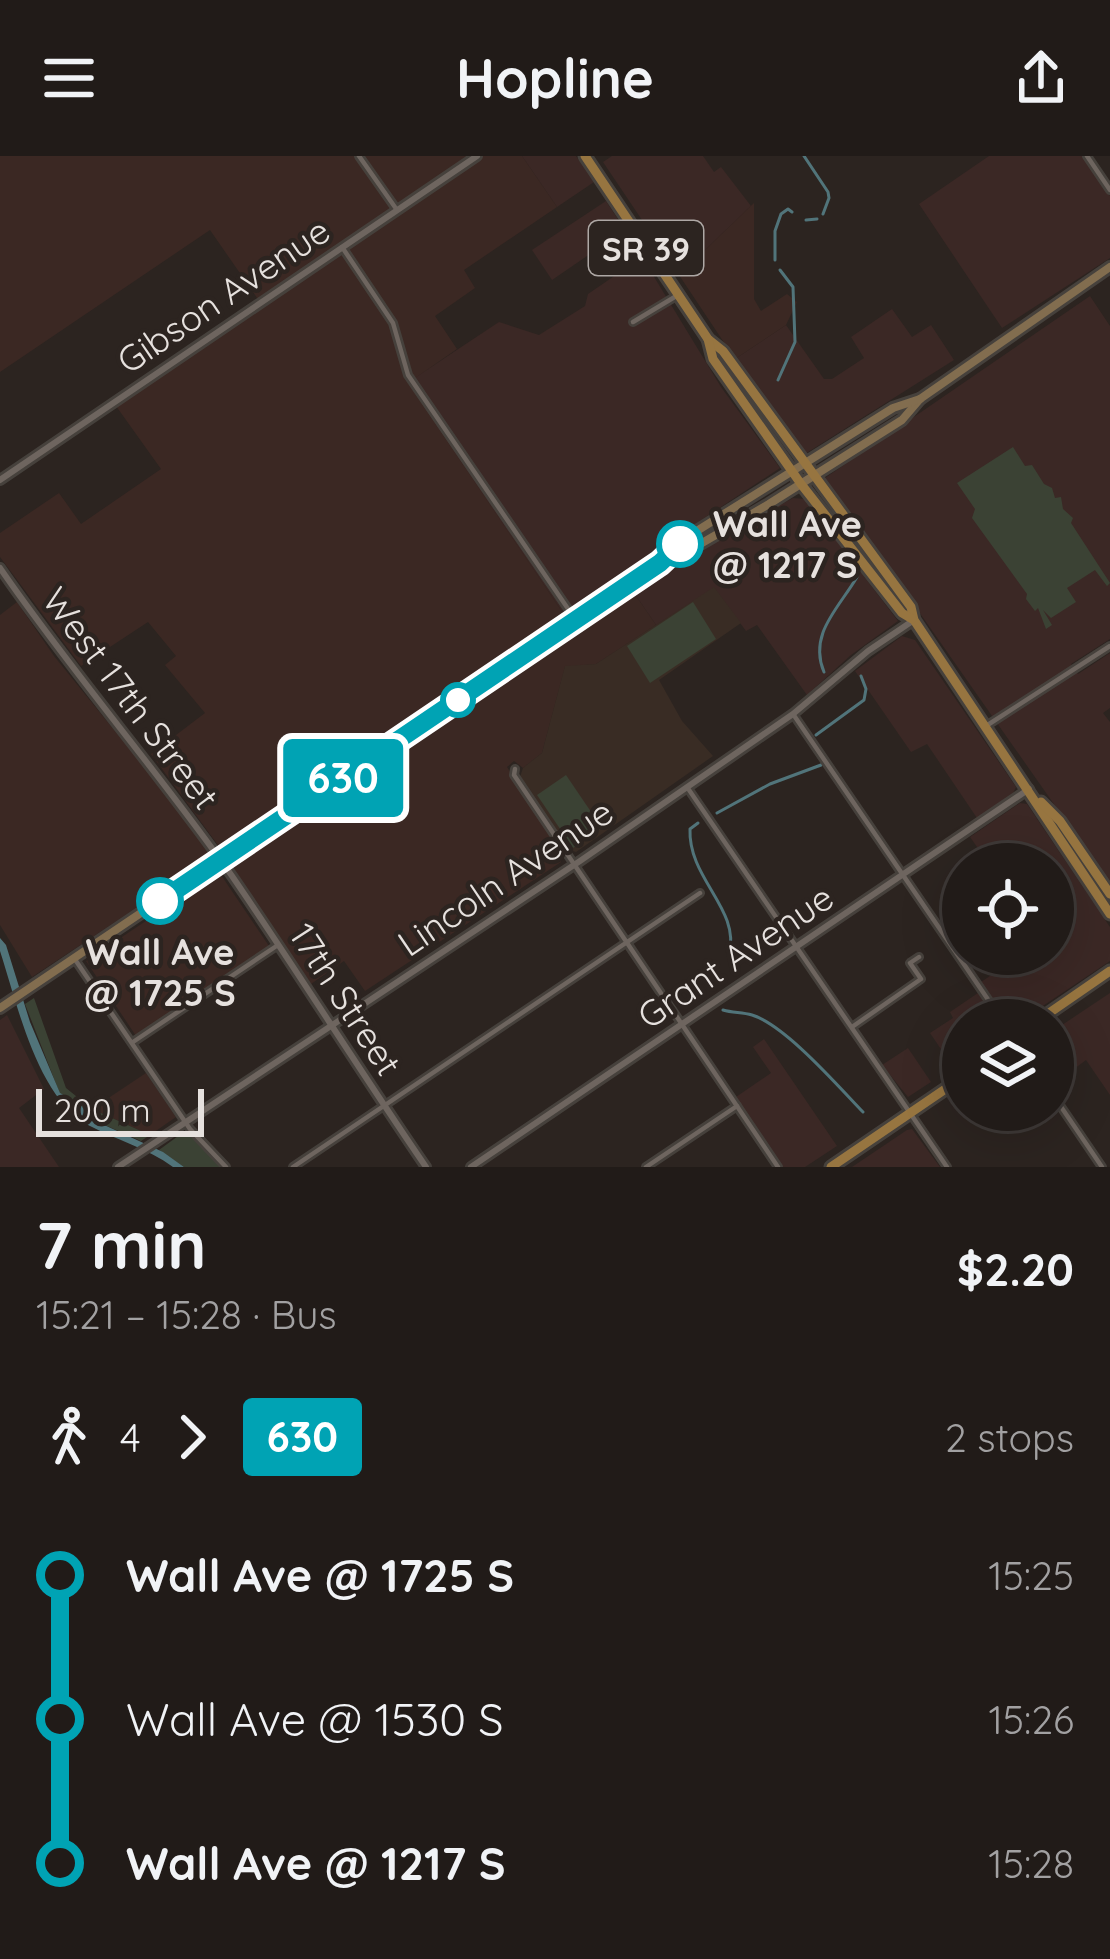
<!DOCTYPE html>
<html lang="en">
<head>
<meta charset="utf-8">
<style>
	:root { --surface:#211b18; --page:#2d2825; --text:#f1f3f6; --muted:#a2a1a2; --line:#3e3937 }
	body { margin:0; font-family:Quicksand,sans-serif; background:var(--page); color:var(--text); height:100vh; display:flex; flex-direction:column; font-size:45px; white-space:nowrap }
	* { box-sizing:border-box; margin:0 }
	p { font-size:39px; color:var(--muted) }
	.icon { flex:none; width:66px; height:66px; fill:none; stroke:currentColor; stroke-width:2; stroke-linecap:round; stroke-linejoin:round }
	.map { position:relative; height:1011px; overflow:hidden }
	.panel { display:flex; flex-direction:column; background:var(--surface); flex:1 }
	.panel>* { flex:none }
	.badge { padding:0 24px; border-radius:9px; font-size:42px; line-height:78px }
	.tools { position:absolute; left:942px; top:687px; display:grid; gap:24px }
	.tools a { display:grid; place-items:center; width:132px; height:132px; border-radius:50%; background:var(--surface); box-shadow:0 12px 48px #0002,0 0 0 3px var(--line); font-size:60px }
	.scale { position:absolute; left:36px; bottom:30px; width:168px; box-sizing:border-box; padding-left:12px; border:6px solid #e6e1de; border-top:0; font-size:33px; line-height:42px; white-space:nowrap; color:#e6e1de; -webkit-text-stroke:9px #2c2420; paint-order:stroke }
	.map>.badge { position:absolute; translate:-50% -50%; box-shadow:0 0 0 6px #fff }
	.legs { display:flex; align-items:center; gap:18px; height:132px; padding:0 36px; font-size:39px }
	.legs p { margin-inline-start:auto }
	.summary { display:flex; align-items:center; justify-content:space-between; height:204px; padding:0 36px }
	h1 { font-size:66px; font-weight:800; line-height:90px }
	ul { padding:0 36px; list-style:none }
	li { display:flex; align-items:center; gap:42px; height:144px; font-size:45px }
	li i { display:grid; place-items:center; width:18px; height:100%; margin:0 15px; background:currentColor }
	li i::after { content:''; width:30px; height:30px; margin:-15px; border:9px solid; border-radius:50%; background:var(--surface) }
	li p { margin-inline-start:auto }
	li:first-child i { background:linear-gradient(#0000 50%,currentColor 0) }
	li:last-child i { background:linear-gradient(currentColor 50%,#0000 0) }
	header { display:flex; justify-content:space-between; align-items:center; height:156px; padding:0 36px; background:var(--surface); font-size:54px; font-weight:800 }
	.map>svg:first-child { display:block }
</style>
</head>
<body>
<header><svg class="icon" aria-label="menu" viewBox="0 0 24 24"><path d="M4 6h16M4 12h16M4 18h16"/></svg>Hopline<svg class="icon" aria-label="share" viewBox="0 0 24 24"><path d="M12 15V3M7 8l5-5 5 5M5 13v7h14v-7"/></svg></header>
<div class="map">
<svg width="1110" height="1011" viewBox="0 0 1110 1011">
	<rect width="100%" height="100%" fill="#2c2420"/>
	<!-- commercial -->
	<g fill="#3b2825">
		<path d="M522 0H576L594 26 557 51Z"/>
		<path d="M612 0H703L714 16 721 11 751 50 679 119 603 6Z"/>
		<path d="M989 0H1083L1110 40V102L1002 172 919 48Z"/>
		<path d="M606 45 625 74 552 124 532 94Z"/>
		<path d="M642 101 721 231 780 312 671 384 567 463 407 227 499 166 539 179 585 150 588 138Z"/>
		<path d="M1090 140 1110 170V483L1071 508 1078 518 1110 497V552L1103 557 1110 566V728L825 322Z"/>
		<path d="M892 153 912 181 931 169 954 204 805 298 735 203 786 169 824 223H832L864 202 851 181Z"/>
		<path d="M793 342 805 343 898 465 851 499 807 539 757 469 746 475 714 432 656 469 632 434 698 393Z"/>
		<path d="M902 480 915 484 1016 631 1013 637 977 662 927 588 911 596 855 515Z"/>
		<path d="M1020 647 1027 648 1110 771V805L1022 864H1007L981 826 1015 803 1012 798H1053V708H989L970 681Z"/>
		<path d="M978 837 996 864H963V904L953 911 930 877 953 862 950 856Z"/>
		<path d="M1110 837V939L1086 904 1074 913 1068 906 1053 915V875Z"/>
		<path d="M7 859 44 933 19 952 59 1011H0V864Z"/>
		<path d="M764 883 837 990 805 1011H783L736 941 771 917 753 891Z"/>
		<path d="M908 892 931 926 908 941 882 909Z"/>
		<path d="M912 973 940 1011H852L907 974Z"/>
	</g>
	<!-- industrial -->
	<g fill="#3b2823">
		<path d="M0 0H522L557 51 464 114 475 132 435 160 457 193 408 227 567 463 223 696 151 598 205 557 165 509 176 500 148 466 81 510 0 401V377L59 337 81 368 161 313 116 250 262 149 210 74 0 216Z"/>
		<path d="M754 47V143L761 155 787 138 797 146 786 169 735 203 679 119Z"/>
		<path d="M632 434 656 469 596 508 565 511 542 597 523 612 514 605 507 611 561 695V706L365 835 344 805 311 828 233 712 235 704Z"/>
		<path d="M17 446 54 500 166 638 212 702 32 821 0 769V459Z"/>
		<path d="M219 716 269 790 136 880 86 805Z"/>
		<path d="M146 917 176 961 150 979 92 953Z"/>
	</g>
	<!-- built -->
	<path fill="#392c24" d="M714 431 741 467 659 524 682 565 713 600 576 696 570 694 520 621 523 612 542 597 565 510 596 508Z"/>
	<!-- green -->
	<g fill="#3b4234">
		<path d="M1013 291 1025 310 1032 309 1044 328 1052 332 1055 342 1061 341 1063 353 1073 362 1071 367 1110 427 1107 430 1095 414 1067 432 1076 446 1051 462 1043 454 1052 469 1046 473 1038 452 1035 455 1026 443 1027 438 972 362 975 353 957 327Z"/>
		<path d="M693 446 716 483 650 527 627 490Z"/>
		<path d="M566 619 602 672 573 692 537 639Z"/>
		<path d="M34 842 66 932 92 953 150 979 141 985 89 962 81 949 60 938 25 848Z"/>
		<path d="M185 975 222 1011H184L159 994Z"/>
	</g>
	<!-- water -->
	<path fill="#51747a" d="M0 782 6 789 30 866 60 937 81 949 89 962 163 996 184 1011H173C147 992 116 984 88 969 37 941 17 847 0 795Z"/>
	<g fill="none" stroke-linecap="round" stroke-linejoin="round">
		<!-- stream -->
		<g stroke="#51747a" stroke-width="3">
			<path d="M804 0 828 36 829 42 823 58"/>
			<path d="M806 64 817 63"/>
			<path d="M775 104V75L781 58 788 53 792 56"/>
			<path d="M778 224 795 186 793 131 780 114"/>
			<path d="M824 516C808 478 839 452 857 421"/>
			<path d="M816 579 864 544 866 533 861 520"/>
			<path d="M717 657 770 628 821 609"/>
			<path d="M698 667 690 673C688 723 741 753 729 798"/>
			<path d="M723 854C733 857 742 856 752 859 785 869 838 930 863 956"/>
		</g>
		<defs>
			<g id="minor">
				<path d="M359 0 397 54"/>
				<path d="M1087 0 1110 34"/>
				<path d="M342 91 393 167 408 219 575 463"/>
				<path d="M633 166 678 139"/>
				<path d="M793 558 1002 864"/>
				<path d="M986 570 1110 490"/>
				<path d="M515 613 514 619 778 1011"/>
				<path d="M687 631 947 1011"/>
				<path d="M74 802 190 973 226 1011"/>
				<path d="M852 871 921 823 910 807 919 801"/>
				<path d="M133 886 278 789"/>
				<path d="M1053 939 1102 1011"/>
				<path d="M293 1011 700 737"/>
				<path d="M646 1011 737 950"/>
			</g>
			<g id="tertiary">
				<path d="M0 324 477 0"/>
				<path d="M0 412C73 518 158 615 232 720 298 816 360 915 426 1011"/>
				<path d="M118 1011 580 705 793 558 868 495 914 464"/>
				<path d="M471 1011 1029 633"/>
			</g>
			<g id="secondary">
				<path d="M674 397 690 394 769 348 902 264 920 243 1110 111"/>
				<path d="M0 852 660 407 684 383 893 252 920 243"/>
			</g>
			<g id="primary">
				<path d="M585 0 708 183 723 195 911 451 914 464 1110 758"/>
				<path d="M708 183 713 203 801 328 902 457 912 463"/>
				<path d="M1041 646 1060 665 1110 738"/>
				<path d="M1039 864 1110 815"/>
				<path d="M831 1011 963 921"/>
			</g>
		</defs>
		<!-- minor casing -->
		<use href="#minor" stroke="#46413c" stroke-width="10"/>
		<!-- tertiary casing -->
		<use href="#tertiary" stroke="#46413c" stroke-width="12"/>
		<!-- secondary casing -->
		<use href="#secondary" stroke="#46413c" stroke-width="14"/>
		<!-- primary casing -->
		<use href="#primary" stroke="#46413c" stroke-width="15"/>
		<!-- minor -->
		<use href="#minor" stroke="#6e655f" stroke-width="4.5"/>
		<!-- tertiary -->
		<use href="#tertiary" stroke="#6e655f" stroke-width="6"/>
		<!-- secondary -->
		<use href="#secondary" stroke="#826d4f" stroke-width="8"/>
		<!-- primary -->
		<use href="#primary" stroke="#977540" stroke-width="9"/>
	</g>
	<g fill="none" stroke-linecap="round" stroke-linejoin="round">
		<defs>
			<path id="line-1" d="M160 745 660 407 680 388"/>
		</defs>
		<!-- line-1 casing -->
		<use href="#line-1" stroke="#fff" stroke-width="27"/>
		<!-- line-1 -->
		<use href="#line-1" stroke="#00a3b4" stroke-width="18"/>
	</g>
	<!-- markers -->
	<g fill="#fff" stroke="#00a3b4" stroke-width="6">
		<circle cx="680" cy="388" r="21"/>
		<circle cx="458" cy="544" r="15"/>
		<circle cx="160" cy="745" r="21"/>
	</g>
	<g text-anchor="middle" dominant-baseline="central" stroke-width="9" stroke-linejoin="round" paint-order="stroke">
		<!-- shield labels -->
		<rect fill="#2c2420" stroke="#aea8a5" stroke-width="3" x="589" y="65" width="114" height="54" rx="9"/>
		<g font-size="33" font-weight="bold" fill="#e6e1de">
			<text x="646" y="92">SR 39</text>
		</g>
		<!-- street labels -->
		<g font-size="36" fill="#e6e1de" stroke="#2c2420">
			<text transform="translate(223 139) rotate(-34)">Gibson Avenue</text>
			<text transform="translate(131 542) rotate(53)">West 17th Street</text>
			<text transform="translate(505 721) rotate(-34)">Lincoln Avenue</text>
			<text transform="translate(735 800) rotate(-34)">Grant Avenue</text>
			<text transform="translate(346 843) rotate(57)">17th Street</text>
		</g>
		<!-- stop labels -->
		<g font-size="36" font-weight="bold" fill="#e6e1de" stroke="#2c2420" text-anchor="start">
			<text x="713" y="367">Wall Ave<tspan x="713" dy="41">@ 1217 S</tspan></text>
			<text x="160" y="795" text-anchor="middle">Wall Ave<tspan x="160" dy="41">@ 1725 S</tspan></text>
		</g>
	</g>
</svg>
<div class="tools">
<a><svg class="icon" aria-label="locate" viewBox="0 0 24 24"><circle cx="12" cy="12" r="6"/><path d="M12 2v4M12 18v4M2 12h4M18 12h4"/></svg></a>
<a><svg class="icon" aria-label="layers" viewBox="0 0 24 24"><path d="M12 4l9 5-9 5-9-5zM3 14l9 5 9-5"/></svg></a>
</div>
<div class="scale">200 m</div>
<b class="badge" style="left:343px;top:622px;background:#00a3b4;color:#fff">630</b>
</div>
<section class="panel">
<div class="summary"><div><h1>7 min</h1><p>15:21 – 15:28 · Bus</p></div><b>$2.20</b></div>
<div class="legs"><svg class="icon" aria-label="walk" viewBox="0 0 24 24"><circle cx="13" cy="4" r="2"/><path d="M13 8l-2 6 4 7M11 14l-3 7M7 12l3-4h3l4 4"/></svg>4<svg class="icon" aria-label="forward" viewBox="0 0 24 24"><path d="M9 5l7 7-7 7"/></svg><b class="badge" style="background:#00a3b4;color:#fff">630</b><p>2 stops</p></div>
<ul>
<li><i style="color:#00a3b4"></i><b>Wall Ave @ 1725 S</b><p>15:25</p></li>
<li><i style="color:#00a3b4"></i><span>Wall Ave @ 1530 S</span><p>15:26</p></li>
<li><i style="color:#00a3b4"></i><b>Wall Ave @ 1217 S</b><p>15:28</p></li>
</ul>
</section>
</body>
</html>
